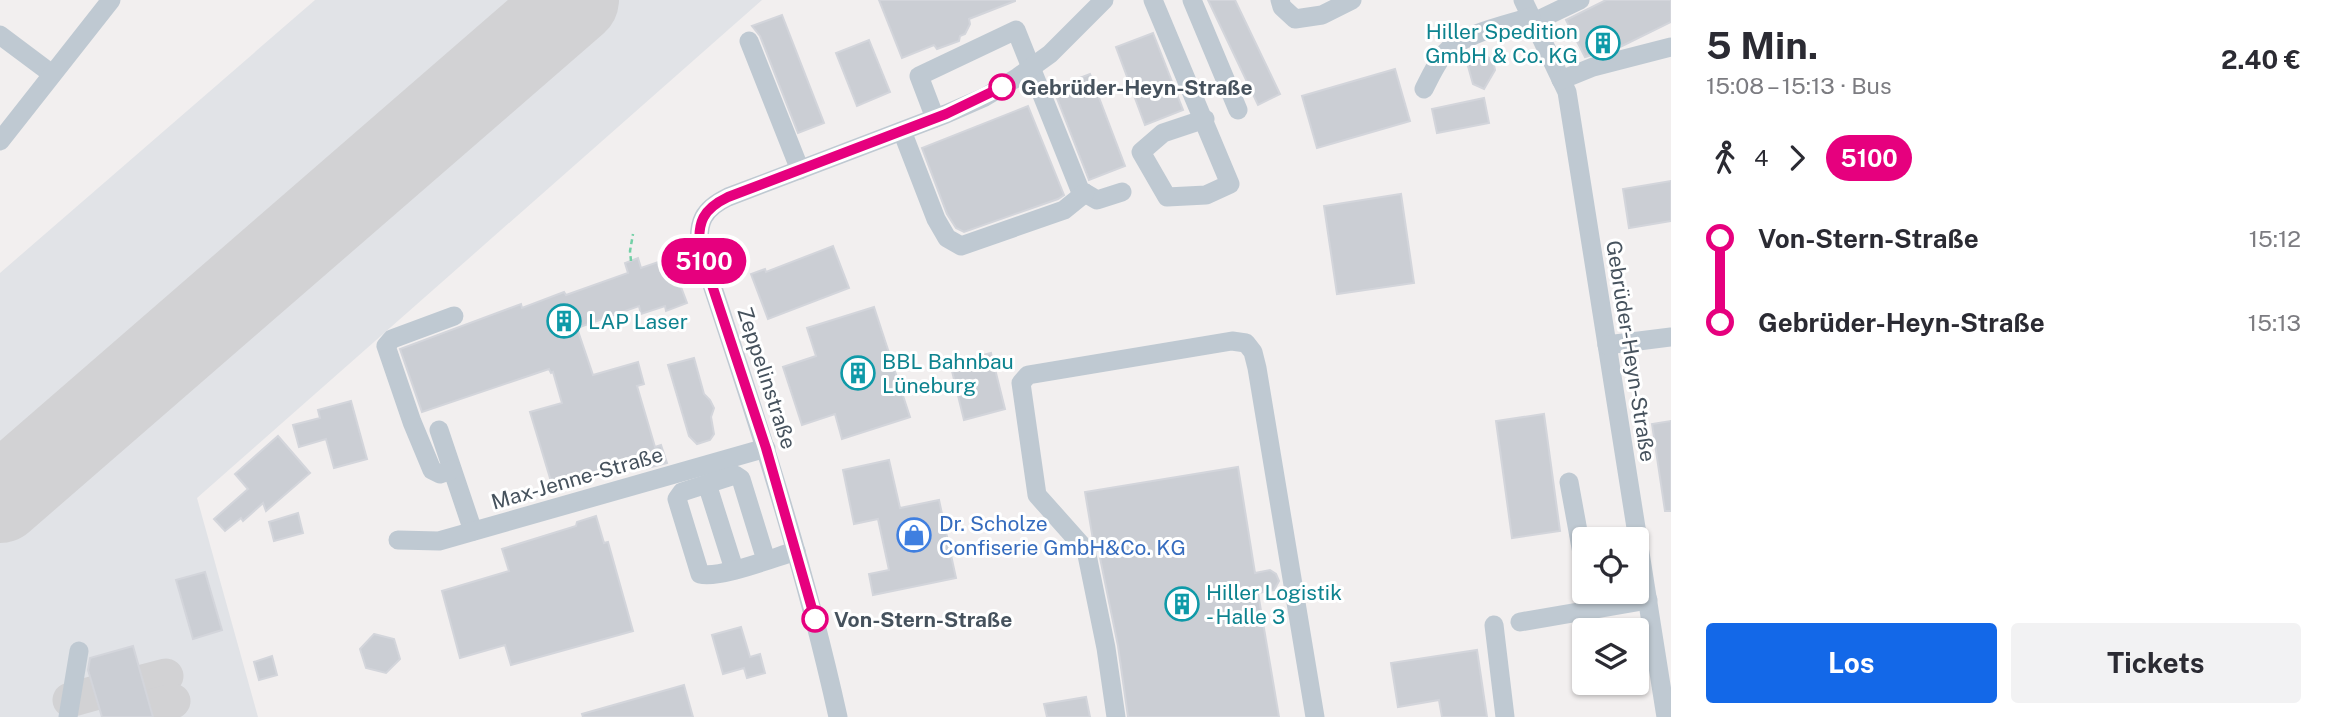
<!DOCTYPE html>
<html lang="de">
<head>
<meta charset="utf-8">
<style>
	:root { --surface:#fff; --page:#f2f2f3; --text:#2b2b33; --muted:#7c7c81; --accent:#1368e8 }
	body { margin:0; font-family:"Public Sans",sans-serif; background:var(--page); color:var(--text); height:100vh; display:flex; flex-direction:column; font-size:26px; white-space:nowrap }
	* { box-sizing:border-box; margin:0 }
	p { font-size:23px; color:var(--muted) }
	.icon { flex:none; width:38px; height:38px; fill:none; stroke:currentColor; stroke-width:2; stroke-linecap:round; stroke-linejoin:round }
	.map { position:relative; flex:1; overflow:hidden }
	.drawer { display:flex; flex-direction:column; background:var(--surface); width:665px }
	.drawer>* { flex:none }
	.badge { padding:0 14px; border-radius:23px; font-size:24px; line-height:46px }
	.buttons { position:absolute; left:1572px; top:527px; display:grid; gap:14px }
	.buttons a { display:grid; place-items:center; width:77px; height:77px; border-radius:7px; background:var(--surface); box-shadow:0 2px 5px #0004; font-size:35px }
	.map>.badge { position:absolute; translate:-50% -50%; box-shadow:0 0 0 4px #fff }
	.legs { display:flex; align-items:center; gap:10px; height:77px; padding:0 35px; font-size:23px }
	.legs p { margin-inline-start:auto }
	.headline { display:flex; align-items:center; justify-content:space-between; height:119px; padding:0 35px }
	h1 { font-size:38px; font-weight:700; line-height:52px }
	.primary-button { display:flex; gap:14px; margin-top:auto; padding:14px 35px }
	.primary-button a { flex:1; height:80px; border-radius:7px; background:var(--accent); color:#fff; font-size:28px; font-weight:700; line-height:80px; text-align:center }
	.primary-button a+a { background:var(--page); color:var(--text) }
	ul { padding:0 35px; list-style:none }
	li { display:flex; align-items:center; gap:24px; height:84px; font-size:26px }
	li i { display:grid; place-items:center; width:10px; height:100%; margin:0 9px; background:currentColor }
	li i::after { content:''; width:18px; height:18px; margin:-9px; border:5px solid; border-radius:50%; background:var(--surface) }
	li p { margin-inline-start:auto }
	li:first-child i { background:linear-gradient(#0000 50%,currentColor 0) }
	li:last-child i { background:linear-gradient(currentColor 50%,#0000 0) }
	main { display:flex; flex:1; min-height:0 }
	.map>svg:first-child { display:block }
</style>
</head>
<body>
<main>
<div class="map">
<svg width="1671" height="717" viewBox="0 0 1671 717">
	<rect width="100%" height="100%" fill="#f2efef"/>
	<!-- airport -->
	<path fill="#e1e3e7" d="M315 0H762L197 498 258 717H0V273Z"/>
	<g fill="none" stroke-linecap="round" stroke-linejoin="round">
		<!-- taxiway -->
		<g stroke="#d2d2d4" stroke-width="35">
			<path d="M143 682 166 676"/>
			<path d="M70 700 95 693"/>
			<path d="M150 707 173 701"/>
		</g>
		<!-- runway -->
		<path stroke="#d2d2d4" stroke-width="88" d="M0 499 575 0"/>
	</g>
	<!-- building -->
	<g fill="#cbced4" stroke="#d3d5db" stroke-width="2">
		<path d="M879 0H1015V1L969 19 970 24 965 34 960 36 959 41 937 49 934 45 902 58Z"/>
		<path d="M1208 0H1235L1280 94 1258 105Z"/>
		<path d="M1606 0H1671V22L1618 48 1585 57 1566 20Z"/>
		<path d="M782 15 824 123 798 133 760 36 752 26Z"/>
		<path d="M1153 33 1183 110 1145 125 1116 47Z"/>
		<path d="M869 40 890 92 857 106 836 53Z"/>
		<path d="M1472 49 1493 60 1495 70 1484 89 1473 84 1466 59Z"/>
		<path d="M1395 69 1410 121 1317 148 1302 96Z"/>
		<path d="M1090 74 1125 166 1089 180 1053 88Z"/>
		<path d="M1484 98 1489 123 1437 133 1432 109Z"/>
		<path d="M1028 106 1064 195 1058 199 964 232 956 228 947 214 922 148Z"/>
		<path d="M1671 181V221L1629 228 1623 189Z"/>
		<path d="M1401 194 1414 283 1337 294 1324 206Z"/>
		<path d="M833 246 849 288 768 319 751 274 765 269 766 272Z"/>
		<path d="M638 258 641 268 670 258 687 303 666 311 665 306 641 314 639 306 577 328 593 375 638 362 644 384 637 386 655 447 661 445 667 463 647 468 644 461 553 488 530 412 562 403 553 372 551 373 549 369 422 412 400 349 521 304 522 308 564 292 566 295 628 273 625 263Z"/>
		<path d="M874 307 910 417 842 439 835 414 802 425 783 367 816 356 807 328Z"/>
		<path d="M991 353 1005 409 964 420 950 363Z"/>
		<path d="M694 358 704 394 710 400 714 408 711 417 714 434 710 440 697 444 689 436 668 365Z"/>
		<path d="M351 401 367 459 334 468 326 439 299 447 293 425 320 418 318 410Z"/>
		<path d="M1544 414 1560 531 1512 538 1496 421Z"/>
		<path d="M1671 421V511H1665L1652 424Z"/>
		<path d="M278 436 310 473 266 511 263 503 243 521 241 518 225 531 214 519 248 489 235 474Z"/>
		<path d="M889 460 900 508 939 500 956 578 873 595 869 574 889 570 878 519 854 524 843 470Z"/>
		<path d="M1238 467 1255 573 1270 570 1276 574 1279 581 1274 590 1258 593 1279 717H1128L1118 646 1098 548 1093 540 1085 492Z"/>
		<path d="M298 513 303 533 274 541 269 522Z"/>
		<path d="M596 516 604 543 608 542 633 631 511 665 505 645 460 658 442 591 509 571 502 549 576 526 577 522Z"/>
		<path d="M205 572 222 630 193 639 176 580Z"/>
		<path d="M741 627 750 657 760 654 765 673 747 678 744 668 723 674 712 635Z"/>
		<path d="M374 634 394 639 400 659 386 673 366 668 360 649Z"/>
		<path d="M133 646 153 717H102L88 670 90 658Z"/>
		<path d="M1477 650 1487 717H1442L1439 700 1398 707 1391 663Z"/>
		<path d="M272 656 277 675 259 680 254 662Z"/>
		<path d="M1601 682H1639L1640 689 1603 694Z"/>
		<path d="M684 685 693 717H583L582 714Z"/>
		<path d="M1086 697 1090 717H1047L1044 704Z"/>
	</g>
	<g fill="none" stroke-linecap="round" stroke-linejoin="round">
		<!-- path -->
		<path stroke="#73d0a6" stroke-width="2.5" stroke-dasharray="5 3.5" stroke-linecap="butt" d="M631 261 630 251 633 234"/>
		<!-- minor -->
		<g stroke="#bfc9d2" stroke-width="19">
			<path d="M1153 0 1230 184 1206 195 1167 197 1141 152 1163 133 1205 119"/>
			<path d="M1192 0 1238 110"/>
			<path d="M1280 0 1282 7 1295 19 1322 15 1352 0"/>
			<path d="M1523 0 1567 92 1666 717"/>
			<path d="M1534 22 1580 0"/>
			<path d="M0 35 52 74"/>
			<path d="M749 41 800 170"/>
			<path d="M1561 80 1593 67 1671 47"/>
			<path d="M1424 89C1430 77 1436 64 1444 54 1461 34 1506 25 1531 17"/>
			<path d="M935 118 919 76 1016 30 1080 190 1097 200 1122 192"/>
			<path d="M902 131 936 219 947 238 961 246 1064 210 1085 193"/>
			<path d="M0 141 111 0"/>
			<path d="M1607 345 1671 337"/>
			<path d="M439 430 473 531"/>
			<path d="M452 470 440 474 432 470 412 422 386 346 392 339 454 316"/>
			<path d="M1569 482 1584 564"/>
			<path d="M707 484 734 569"/>
			<path d="M398 540 439 541 766 448"/>
			<path d="M766 560 741 479 735 475 682 492 677 499 700 574C720 579 775 557 796 551"/>
			<path d="M1520 622 1648 600"/>
			<path d="M1494 625 1505 717"/>
			<path d="M68 717 79 651"/>
			<path d="M838 717C803 558 752 404 700 249 697 222 703 209 728 197L946 114 985 97 1018 77 1050 54 1104 0"/>
			<path d="M1116 717 1106 648 1086 550 1037 495 1021 383 1028 375 1232 341 1246 343 1253 352 1257 368 1315 717"/>
		</g>
	</g>
	<g fill="none" stroke-linecap="round" stroke-linejoin="round">
		<defs>
			<path id="line-1" d="M815 619 766 448 700 249C697 222 703 209 728 197L946 114 1002 87"/>
		</defs>
		<!-- line-1 casing -->
		<use href="#line-1" stroke="#fff" stroke-width="16"/>
		<!-- line-1 -->
		<use href="#line-1" stroke="#e6007e" stroke-width="10"/>
	</g>
	<!-- icons -->
	<defs>
		<symbol id="building-ring" viewBox="-11 -11 22 22"><circle r="9.5" fill="#fff" stroke="#0f9aa8" stroke-width="1.5"/><path d="M-4-6H4V6H1V3H-1V6H-4ZM-2.5-4.3h1.7v1.8h-1.7ZM.8-4.3h1.7v1.8H.8ZM-2.5-1h1.7V.8h-1.7ZM.8-1h1.7V.8H.8Z" fill="#0f9aa8"/></symbol>
		<symbol id="shop-ring" viewBox="-11 -11 22 22"><circle r="9.5" fill="#fff" stroke="#3f7fe0" stroke-width="1.5"/><path d="M-5-2.5h2.3a2.7 3.5 0 0 1 5.4 0H5L5.5 6h-11ZM-1.5-2.5h3a1.5 2.3 0 0 0-3 0Z" fill="#3f7fe0"/></symbol>
	</defs>
	<g fill-rule="evenodd">
		<use href="#building-ring" x="1584" y="24" width="38" height="38"/>
		<use href="#building-ring" x="545" y="302" width="38" height="38"/>
		<use href="#building-ring" x="839" y="354" width="38" height="38"/>
		<use href="#shop-ring" x="895" y="516" width="38" height="38"/>
		<use href="#building-ring" x="1163" y="585" width="38" height="38"/>
	</g>
	<!-- markers -->
	<g fill="#fff" stroke="#e6007e" stroke-width="3.5">
		<circle cx="1002" cy="87" r="12"/>
		<circle cx="815" cy="619" r="12"/>
	</g>
	<g text-anchor="middle" dominant-baseline="central" stroke-width="6" stroke-linejoin="round" paint-order="stroke">
		<!-- culture labels -->
		<g font-size="21" fill="#0d838f" stroke="#fff" text-anchor="start">
			<text x="1578" y="31" text-anchor="end">Hiller Spedition<tspan x="1578" dy="24">GmbH &amp; Co. KG</tspan></text>
			<text x="588" y="321">LAP Laser</text>
			<text x="882" y="361">BBL Bahnbau<tspan x="882" dy="24">Lüneburg</tspan></text>
			<text x="1206" y="592">Hiller Logistik<tspan x="1206" dy="24">- Halle 3</tspan></text>
		</g>
		<!-- stop labels -->
		<g font-size="21" font-weight="bold" fill="#46525d" stroke="#fff" text-anchor="start">
			<text x="1021" y="87">Gebrüder-Heyn-Straße</text>
			<text x="834" y="619">Von-Stern-Straße</text>
		</g>
		<!-- street labels -->
		<g font-size="21" fill="#46525d" stroke="#fff">
			<text transform="translate(1631 351) rotate(81)">Gebrüder-Heyn-Straße</text>
			<text transform="translate(767 378) rotate(72)">Zeppelinstraße</text>
			<text transform="translate(577 478) rotate(-16)">Max-Jenne-Straße</text>
		</g>
		<!-- shop labels -->
		<g font-size="21" fill="#366cbe" stroke="#fff" text-anchor="start">
			<text x="939" y="523">Dr. Scholze<tspan x="939" dy="24">Confiserie GmbH&amp;Co. KG</tspan></text>
		</g>
	</g>
</svg>
<div class="buttons">
<a><svg class="icon" aria-label="locate" viewBox="0 0 24 24"><circle cx="12" cy="12" r="6"/><path d="M12 2v4M12 18v4M2 12h4M18 12h4"/></svg></a>
<a><svg class="icon" aria-label="layers" viewBox="0 0 24 24"><path d="M12 4l9 5-9 5-9-5zM3 14l9 5 9-5"/></svg></a>
</div>
<b class="badge" style="left:704px;top:261px;background:#e6007e;color:#fff">5100</b>
</div>
<section class="drawer">
<div class="headline"><div><h1>5 Min.</h1><p>15:08 – 15:13 · Bus</p></div><b>2.40 €</b></div>
<div class="legs"><svg class="icon" aria-label="walk" viewBox="0 0 24 24"><circle cx="13" cy="4" r="2"/><path d="M13 8l-2 6 4 7M11 14l-3 7M7 12l3-4h3l4 4"/></svg>4<svg class="icon" aria-label="forward" viewBox="0 0 24 24"><path d="M9 5l7 7-7 7"/></svg><b class="badge" style="background:#e6007e;color:#fff">5100</b></div>
<ul>
<li><i style="color:#e6007e"></i><b>Von-Stern-Straße</b><p>15:12</p></li>
<li><i style="color:#e6007e"></i><b>Gebrüder-Heyn-Straße</b><p>15:13</p></li>
</ul>
<div class="primary-button"><a>Los</a><a>Tickets</a></div>
</section>
</main>
</body>
</html>
